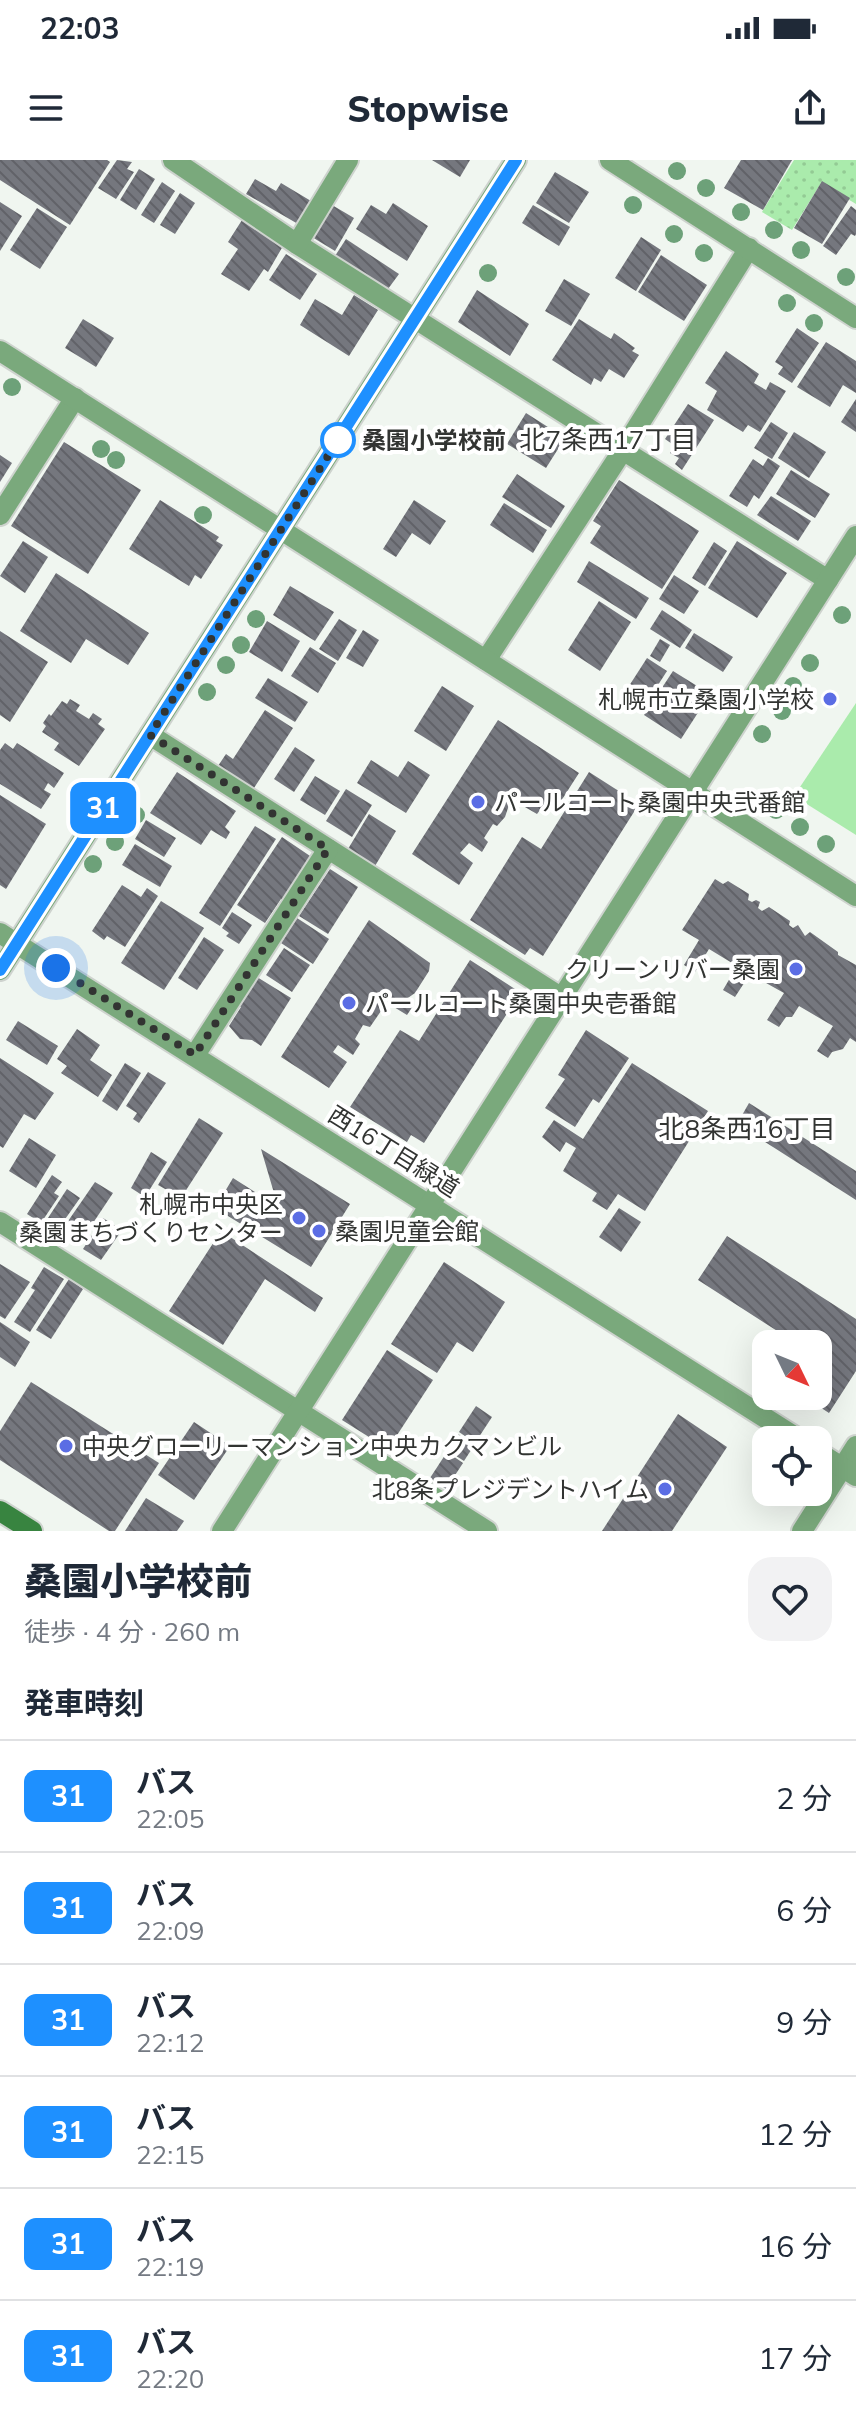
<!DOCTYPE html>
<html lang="ja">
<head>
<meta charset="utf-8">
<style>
	:root { --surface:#fff; --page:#f2f2f3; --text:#1f2937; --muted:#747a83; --line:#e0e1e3 }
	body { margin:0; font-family:Mulish,"Noto Sans JP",sans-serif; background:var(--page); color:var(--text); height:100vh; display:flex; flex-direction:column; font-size:30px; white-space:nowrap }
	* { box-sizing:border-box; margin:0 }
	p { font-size:26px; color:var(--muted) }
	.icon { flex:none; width:44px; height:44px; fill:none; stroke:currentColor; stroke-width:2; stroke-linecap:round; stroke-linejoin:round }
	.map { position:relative; height:1371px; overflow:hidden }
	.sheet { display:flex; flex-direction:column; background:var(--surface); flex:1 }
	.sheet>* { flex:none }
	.badge { padding:0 16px; border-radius:12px; font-size:28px; line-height:52px }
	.needle { width:52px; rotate:133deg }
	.buttons { position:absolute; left:752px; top:1170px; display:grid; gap:16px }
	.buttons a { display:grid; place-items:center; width:80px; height:80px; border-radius:16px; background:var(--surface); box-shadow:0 8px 32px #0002; font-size:40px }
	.you { position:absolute; width:40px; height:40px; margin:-20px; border:6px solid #fff; border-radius:50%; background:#1a73e8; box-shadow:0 0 0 12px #1a73e833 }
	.map>.badge { position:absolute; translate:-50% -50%; box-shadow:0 0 0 4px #fff }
	h2 { padding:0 24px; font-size:30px; line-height:72px }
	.round { display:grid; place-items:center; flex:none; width:84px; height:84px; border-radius:24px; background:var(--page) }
	.summary { display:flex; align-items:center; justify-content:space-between; height:136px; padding:0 24px }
	h1 { font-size:38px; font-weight:800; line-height:60px }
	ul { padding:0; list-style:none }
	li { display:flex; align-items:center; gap:24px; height:112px; padding:0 24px; border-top:2px solid var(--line) }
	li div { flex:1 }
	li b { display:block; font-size:30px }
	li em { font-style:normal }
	li .badge { min-width:88px; font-weight:700; text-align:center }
	.status { display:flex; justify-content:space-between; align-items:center; height:56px; padding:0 40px; background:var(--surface); direction:ltr }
	.status svg { height:22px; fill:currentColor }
	header { display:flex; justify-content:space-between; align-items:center; height:104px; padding:0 24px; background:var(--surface); font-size:36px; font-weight:800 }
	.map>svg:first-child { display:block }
</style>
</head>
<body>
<div class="status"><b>22:03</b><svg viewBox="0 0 49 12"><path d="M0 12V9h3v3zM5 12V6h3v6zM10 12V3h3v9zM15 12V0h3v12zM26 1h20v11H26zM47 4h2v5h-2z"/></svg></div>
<header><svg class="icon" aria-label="menu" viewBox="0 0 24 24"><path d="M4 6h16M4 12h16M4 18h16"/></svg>Stopwise<svg class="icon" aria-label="share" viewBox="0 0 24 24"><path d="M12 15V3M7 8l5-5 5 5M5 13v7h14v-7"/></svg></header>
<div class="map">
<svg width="856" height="1371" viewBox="0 0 856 1371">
	<defs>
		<pattern id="park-dots" width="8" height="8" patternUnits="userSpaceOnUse" patternTransform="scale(2)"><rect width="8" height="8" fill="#aaebac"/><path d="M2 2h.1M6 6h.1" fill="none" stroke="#93ca94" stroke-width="1.8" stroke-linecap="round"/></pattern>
		<pattern id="building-back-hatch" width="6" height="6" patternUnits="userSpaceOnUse" patternTransform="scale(2)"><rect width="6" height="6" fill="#75777e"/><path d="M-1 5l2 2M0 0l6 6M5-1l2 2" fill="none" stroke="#616268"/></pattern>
	</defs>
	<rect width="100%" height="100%" fill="#f0f6f0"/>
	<!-- grass -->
	<path fill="#aaebac" d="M856 543V675L794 636Z"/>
	<!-- park -->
	<path fill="url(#park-dots)" d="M794 0H856V44L821 23 792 70 762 52Z"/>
	<!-- building -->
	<g fill="url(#building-back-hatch)">
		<path d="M0 0H107L110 2 70 65 0 20Z"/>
		<path d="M117 0 132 2 127 9 134 12 116 39 98 28Z"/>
		<path d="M432 0H470L460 17Z"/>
		<path d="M741 0H792L763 50 724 28Z"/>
		<path d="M139 9 155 19 136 50 120 40Z"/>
		<path d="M555 12 589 32 569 63 536 43Z"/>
		<path d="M255 19 276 31 281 23 311 41 298 64 246 34Z"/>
		<path d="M822 21 850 38 822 84 794 68Z"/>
		<path d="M162 22 175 31 154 63 141 55Z"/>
		<path d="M180 33 195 43 175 74 160 65Z"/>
		<path d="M0 42 22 56 0 91Z"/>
		<path d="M393 43 428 66 407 101 356 69 371 45 386 54Z"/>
		<path d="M332 45 354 58 335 91 312 77Z"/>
		<path d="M533 45 570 67 559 86 522 63Z"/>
		<path d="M851 46 856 50V74L855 76 851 74 836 95 823 86Z"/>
		<path d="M37 48 67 67 40 109 10 90Z"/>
		<path d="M242 60 283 86 268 112 264 109 249 131 221 114 238 89 228 82Z"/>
		<path d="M641 77 661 90 636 131 615 118Z"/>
		<path d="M346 79 399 114 388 129 335 96Z"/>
		<path d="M286 94 317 114 300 140 269 120Z"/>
		<path d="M661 95 707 125 684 161 638 132Z"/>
		<path d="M564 119 590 134 571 166 545 151Z"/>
		<path d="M477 130 529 164 510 196 458 162Z"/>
		<path d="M354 135 378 150 349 196 300 165 315 139 342 155Z"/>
		<path d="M83 159 114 178 96 207 65 188Z"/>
		<path d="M579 159 611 179 614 173 635 188 632 191 639 195 624 218 609 209 601 222 594 218 591 225 552 200Z"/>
		<path d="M797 168 819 183 792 223 778 214 783 207 775 202Z"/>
		<path d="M826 182 856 201V233L843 225 830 247 797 227Z"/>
		<path d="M726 191 759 214 754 223 766 230 770 222 786 231 760 272 748 265 743 272 707 250 717 231 705 223Z"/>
		<path d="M856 239V272L841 262Z"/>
		<path d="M688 244 714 260 682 310 675 304 679 298 670 293 675 286 665 279Z"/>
		<path d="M526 253 565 278 546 308 507 284Z"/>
		<path d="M771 262 788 273 772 299 754 288Z"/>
		<path d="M794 272 826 292 809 318 778 298Z"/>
		<path d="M64 282 141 330 88 414 11 366Z"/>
		<path d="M0 295 12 303 0 322Z"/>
		<path d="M768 298 780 306 759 339 754 335 747 347 729 336 753 299 763 306Z"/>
		<path d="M791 310 830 334 815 358 776 334Z"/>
		<path d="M517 314 565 346 551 368 502 337Z"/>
		<path d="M619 320 699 371 662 429 590 383 601 366 593 361Z"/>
		<path d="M771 336 811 361 798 381 757 355Z"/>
		<path d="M160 340 219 377 216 381 223 385 201 419 195 415 189 426 129 389Z"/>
		<path d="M414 340 446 361 430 385 412 373 396 397 383 389Z"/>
		<path d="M504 343 547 370 533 393 490 365Z"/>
		<path d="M23 381 48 397 25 433 0 416Z"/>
		<path d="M737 381 787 413 757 458 708 428Z"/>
		<path d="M714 382 727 391 705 426 692 418Z"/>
		<path d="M589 401 649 438 636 459 577 422Z"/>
		<path d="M56 413 149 473 128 505 86 479 71 503 20 471Z"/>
		<path d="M674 415 699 431 684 454 659 439Z"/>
		<path d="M290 426 334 452 315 481 273 455Z"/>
		<path d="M599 441 631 462 600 511 568 490Z"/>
		<path d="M662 450 692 470 680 488 650 469Z"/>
		<path d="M339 459 357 470 338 501 319 489Z"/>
		<path d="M267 461 300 481 282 512 249 492Z"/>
		<path d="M363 470 379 480 363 507 346 498Z"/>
		<path d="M0 471 48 502 10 562 0 555Z"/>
		<path d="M694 473 733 497 723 512 685 488Z"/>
		<path d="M660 479 670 485 660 502 650 496Z"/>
		<path d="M310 487 336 503 318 533 291 516Z"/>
		<path d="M647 498 667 511 640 553 620 540Z"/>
		<path d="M673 511 710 534 681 579 644 555Z"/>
		<path d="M268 518 308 542 295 562 255 538Z"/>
		<path d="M442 526 474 546 446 591 414 571Z"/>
		<path d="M70 539 80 545 76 551 89 559 93 553 102 559 98 564 105 569 79 606 54 590 59 583 42 572 46 566 43 563 49 554 51 556 62 541 67 544Z"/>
		<path d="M265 550 293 568 254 628 218 606 226 594 233 599Z"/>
		<path d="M498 560 579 613 554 652 543 646 537 654 511 639 505 657 497 666 493 664 484 678 488 682 482 692 469 683 460 693 473 703 459 725 412 694Z"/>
		<path d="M5 583 13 589 17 583 64 613 54 628 48 623 44 630 51 634 41 649 0 624V590Z"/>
		<path d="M295 587 315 600 294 632 274 619Z"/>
		<path d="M371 600 398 617 408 601 430 615 406 653 357 623Z"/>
		<path d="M177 612 236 651 225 667 230 672 226 679 211 670 201 685 150 653Z"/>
		<path d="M589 612 639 644 543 796 530 788 525 795 470 760 522 677 541 689Z"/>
		<path d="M315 616 340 631 325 655 300 640Z"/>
		<path d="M346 629 372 645 352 677 326 661Z"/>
		<path d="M0 635 46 664 6 729 0 725Z"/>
		<path d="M369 654 396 671 375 706 348 689Z"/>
		<path d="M146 660 176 678 164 697 135 679Z"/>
		<path d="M255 666 276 679 220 766 199 753Z"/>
		<path d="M282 677 313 698 284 741 281 739 265 763 237 745Z"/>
		<path d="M135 684 172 706 160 727 122 705Z"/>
		<path d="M330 709 358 727 328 774 299 756Z"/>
		<path d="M715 719 723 724 728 721 749 734 748 740 752 742 756 740 760 742 758 748 762 751 769 747 790 761 789 765 793 768 798 765 805 776 810 772 838 792V795L856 805V882L850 878 843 889 832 892 828 898 817 891 833 866 799 846 792 857H786L779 867 767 860 784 833 750 814 735 837 723 830 737 806 709 789 695 812 684 805 699 780 682 770Z"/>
		<path d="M122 725 141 737 147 728 158 736 125 787 107 776 104 780 92 771Z"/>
		<path d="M161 741 204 768 164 830 121 803Z"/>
		<path d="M232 752 252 765 239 784 226 776 229 773 222 768Z"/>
		<path d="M297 758 329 779 313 804 281 783Z"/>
		<path d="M369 760 430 803 429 811 415 833 405 840 413 846 407 855 384 841 379 847 381 851 370 867 363 865 355 879 360 884 353 895 338 885 333 892 347 902 329 928 281 897Z"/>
		<path d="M204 777 224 790 197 830 178 818Z"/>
		<path d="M284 788 310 805 292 832 266 815Z"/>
		<path d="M470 800 515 829 517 838 424 983 411 975 407 982 350 947 400 870 419 881Z"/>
		<path d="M257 817 291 838 261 886 252 880 240 879 229 866 241 847 239 846Z"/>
		<path d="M18 861 58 886 47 905 6 880Z"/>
		<path d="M77 869 100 885 90 900 112 915 98 937 61 913 67 906 57 899Z"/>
		<path d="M586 870 629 898 599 943 593 939 575 967 545 948 565 919 558 915Z"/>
		<path d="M0 898 54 933 35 960 24 954 3 988 0 986Z"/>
		<path d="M125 903 141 913 117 951 102 941Z"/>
		<path d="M632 903 708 951 645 1051 618 1034 607 1050 592 1041 597 1033 563 1011 576 988 566 982 560 992 542 977 554 960 583 979Z"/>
		<path d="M148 912 166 923 139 963 133 959 137 953 126 946Z"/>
		<path d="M749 943 856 1011V1040L737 964Z"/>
		<path d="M199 958 223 973 181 1038 158 1025Z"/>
		<path d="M29 978 56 995 36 1028 9 1011Z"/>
		<path d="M261 989 350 1044 311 1107 215 1048 233 1018 255 1032 250 1040 282 1060Z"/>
		<path d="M151 992 167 1002 145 1037 131 1028Z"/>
		<path d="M52 1015 62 1022 54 1033 59 1036 41 1063 27 1054Z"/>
		<path d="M95 1022 113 1033 83 1078 64 1067Z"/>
		<path d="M67 1029 80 1038 56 1072 44 1064Z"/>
		<path d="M619 1048 641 1062 621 1092 599 1077Z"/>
		<path d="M103 1058 122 1070 101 1100 83 1089Z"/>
		<path d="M221 1071 323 1138 315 1152 265 1119 223 1185 169 1151Z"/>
		<path d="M727 1076 856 1159V1211L829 1253 803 1236H818V1184H775L782 1174 698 1120Z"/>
		<path d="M444 1102 505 1142 473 1192 457 1182 437 1213 391 1184Z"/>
		<path d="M0 1104 30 1122 5 1159 0 1156Z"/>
		<path d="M44 1107 64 1119 30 1172 14 1162 35 1130 31 1128Z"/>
		<path d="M69 1119 83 1129 51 1179 36 1170Z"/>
		<path d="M0 1162 30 1182 15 1207 0 1197Z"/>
		<path d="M387 1190 433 1220 388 1289 342 1260Z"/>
		<path d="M31 1222 159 1303 115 1371H109L0 1300V1271Z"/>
		<path d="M476 1246 492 1257 475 1283 459 1272Z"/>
		<path d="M678 1254 727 1287 672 1371H602Z"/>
		<path d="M194 1262 230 1286 194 1340 158 1315Z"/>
		<path d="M458 1274 475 1284 464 1301 447 1290Z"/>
		<path d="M447 1292 463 1303 446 1329 430 1318Z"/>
		<path d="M146 1338 184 1361 177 1371H125Z"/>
	</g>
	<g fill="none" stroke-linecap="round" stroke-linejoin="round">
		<defs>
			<g id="minor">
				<path d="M173 0 297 84 828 420"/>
				<path d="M297 84 348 0"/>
				<path d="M0 355 75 238"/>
				<path d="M486 500 623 290 749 88"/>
				<path d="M150 575 562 838"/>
				<path d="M0 773 17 784"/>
				<path d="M195 895 328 689"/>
				<path d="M0 1062 487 1371"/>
				<path d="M802 1371 856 1286"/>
			</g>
			<g id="tertiary">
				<path d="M610 0 856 158"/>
				<path d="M0 191 856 736"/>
				<path d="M17 784 800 1280"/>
				<path d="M0 810 516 0"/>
				<path d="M818 1292 856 1316"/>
				<path d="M222 1371 856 376"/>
			</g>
			<path id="secondary" d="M0 1351 32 1371"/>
		</defs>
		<!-- minor casing -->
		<use href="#minor" stroke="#ced3ce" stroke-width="24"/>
		<!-- tertiary casing -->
		<use href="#tertiary" stroke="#ced3ce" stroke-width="24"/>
		<!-- secondary casing -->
		<use href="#secondary" stroke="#ced3ce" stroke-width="24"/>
		<!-- minor -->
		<use href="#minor" stroke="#7aa97c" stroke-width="20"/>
		<!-- tertiary -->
		<use href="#tertiary" stroke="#7aa97c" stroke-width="20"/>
		<!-- secondary -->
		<use href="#secondary" stroke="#388440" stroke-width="20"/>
	</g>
	<!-- trees -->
	<g fill="#6da179">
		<circle cx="677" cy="11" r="9"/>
		<circle cx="706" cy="28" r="9"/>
		<circle cx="633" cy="45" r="9"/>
		<circle cx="741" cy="52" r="9"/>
		<circle cx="774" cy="70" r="9"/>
		<circle cx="674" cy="74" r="9"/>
		<circle cx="801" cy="90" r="9"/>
		<circle cx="704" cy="93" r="9"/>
		<circle cx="488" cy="113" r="9"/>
		<circle cx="846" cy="117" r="9"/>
		<circle cx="787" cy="143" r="9"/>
		<circle cx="814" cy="163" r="9"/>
		<circle cx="12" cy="227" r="9"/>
		<circle cx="377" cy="274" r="9"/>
		<circle cx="101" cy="289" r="9"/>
		<circle cx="116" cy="300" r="9"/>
		<circle cx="203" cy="355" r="9"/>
		<circle cx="842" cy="455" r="9"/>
		<circle cx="256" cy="459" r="9"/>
		<circle cx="241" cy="485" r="9"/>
		<circle cx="810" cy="503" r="9"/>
		<circle cx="226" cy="505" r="9"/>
		<circle cx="793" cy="526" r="9"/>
		<circle cx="207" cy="532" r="9"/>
		<circle cx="782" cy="551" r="9"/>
		<circle cx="762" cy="574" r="9"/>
		<circle cx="776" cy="650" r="9"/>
		<circle cx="136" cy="655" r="9"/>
		<circle cx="800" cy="667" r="9"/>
		<circle cx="115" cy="682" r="9"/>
		<circle cx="826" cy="684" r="9"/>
		<circle cx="93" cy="704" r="9"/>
	</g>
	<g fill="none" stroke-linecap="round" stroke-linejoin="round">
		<defs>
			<path id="line" d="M0 810 516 0"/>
		</defs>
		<!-- line casing -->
		<use href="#line" stroke="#fff" stroke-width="18"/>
		<!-- line -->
		<use href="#line" stroke="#1e90ff" stroke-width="12"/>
		<!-- walk -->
		<path stroke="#323432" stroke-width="8" stroke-dasharray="0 14.4" d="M56 808 195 895 328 689 150 575 340 277 338 280"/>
	</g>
	<!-- markers -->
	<circle fill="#fff" stroke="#1e90ff" stroke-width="4" cx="338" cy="280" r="16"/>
	<g fill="#5b6de4" stroke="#fff" stroke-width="3">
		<circle cx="830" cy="539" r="8"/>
		<circle cx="478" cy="642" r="8"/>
		<circle cx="796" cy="809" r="8"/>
		<circle cx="349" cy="843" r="8"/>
		<circle cx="299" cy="1058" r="8"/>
		<circle cx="319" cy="1071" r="8"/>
		<circle cx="66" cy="1286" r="8"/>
		<circle cx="665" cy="1329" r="8"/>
	</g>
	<g text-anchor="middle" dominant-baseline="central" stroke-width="8" stroke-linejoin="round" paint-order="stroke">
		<!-- stop labels -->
		<g font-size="24" font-weight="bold" fill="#323432" stroke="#fff" text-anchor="start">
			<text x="362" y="280">桑園小学校前</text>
		</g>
		<!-- poi labels -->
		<g font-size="24" fill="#323432" stroke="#fff" text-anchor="end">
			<text x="814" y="539">札幌市立桑園小学校</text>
			<text x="494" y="642" text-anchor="start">パールコート桑園中央弐番館</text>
			<text x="780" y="809">クリーンリバー桑園</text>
			<text x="365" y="843" text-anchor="start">パールコート桑園中央壱番館</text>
			<text x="283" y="1044">札幌市中央区<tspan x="283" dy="28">桑園まちづくりセンター</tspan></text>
			<text x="335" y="1071" text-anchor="start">桑園児童会館</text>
			<text x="82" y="1286" text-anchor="start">中央グローリーマンション中央カクマンビル</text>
			<text x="649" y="1329">北8条プレジデントハイム</text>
		</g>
		<!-- street labels -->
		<g font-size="24" fill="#323432" stroke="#fff">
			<text transform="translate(394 991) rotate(32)">西16丁目緑道</text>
		</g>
		<!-- neighbourhood labels -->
		<g font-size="26" fill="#323432" stroke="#fff">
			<text x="608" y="279">北7条西17丁目</text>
			<text x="747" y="968">北8条西16丁目</text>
		</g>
	</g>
</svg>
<div class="buttons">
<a><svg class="needle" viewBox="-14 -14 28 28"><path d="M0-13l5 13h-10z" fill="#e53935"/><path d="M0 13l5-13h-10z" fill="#747a83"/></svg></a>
<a><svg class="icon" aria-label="locate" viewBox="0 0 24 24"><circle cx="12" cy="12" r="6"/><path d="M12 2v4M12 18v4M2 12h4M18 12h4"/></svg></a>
</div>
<div class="you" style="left:56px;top:808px"></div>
<b class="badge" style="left:103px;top:648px;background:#1e90ff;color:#fff">31</b>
</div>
<section class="sheet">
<div class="summary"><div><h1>桑園小学校前</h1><p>徒歩 · 4 分 · 260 m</p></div><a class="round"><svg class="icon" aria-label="heart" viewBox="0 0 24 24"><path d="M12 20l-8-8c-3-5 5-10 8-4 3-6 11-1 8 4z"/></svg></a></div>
<h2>発車時刻</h2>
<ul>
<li><span class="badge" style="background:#1e90ff;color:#fff">31</span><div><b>バス</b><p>22:05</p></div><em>2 分</em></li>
<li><span class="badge" style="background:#1e90ff;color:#fff">31</span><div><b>バス</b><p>22:09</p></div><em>6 分</em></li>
<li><span class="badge" style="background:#1e90ff;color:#fff">31</span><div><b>バス</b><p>22:12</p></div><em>9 分</em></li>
<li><span class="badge" style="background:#1e90ff;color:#fff">31</span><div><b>バス</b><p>22:15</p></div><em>12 分</em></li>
<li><span class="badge" style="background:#1e90ff;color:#fff">31</span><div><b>バス</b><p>22:19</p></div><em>16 分</em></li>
<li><span class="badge" style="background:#1e90ff;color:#fff">31</span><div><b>バス</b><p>22:20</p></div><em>17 分</em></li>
</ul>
</section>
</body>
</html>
